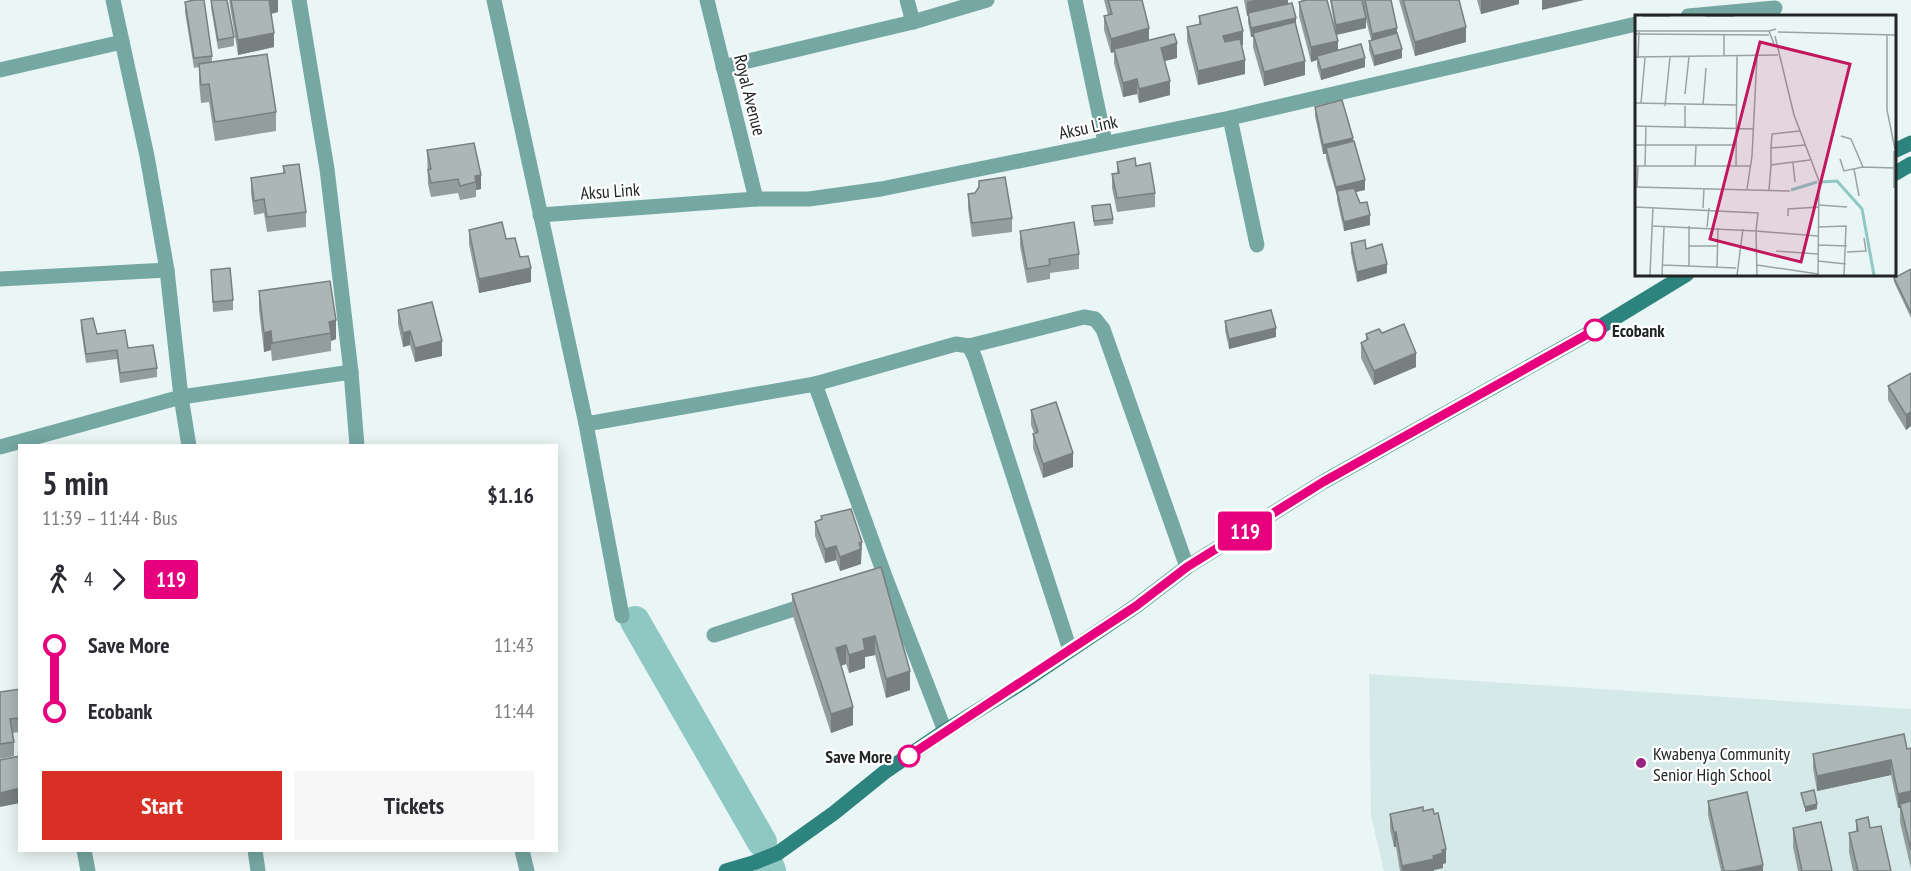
<!DOCTYPE html>
<html lang="en">
<head>
<meta charset="utf-8">
<style>
	:root { --surface:#fff; --page:#f7f7f7; --text:#2b2b33; --muted:#7c7c81; --accent:#d93025 }
	body { margin:0; font-family:"PT Sans Narrow",sans-serif; background:var(--page); color:var(--text); height:100vh; display:flex; flex-direction:column; font-size:22px; white-space:nowrap }
	* { box-sizing:border-box; margin:0 }
	p { font-size:20px; color:var(--muted) }
	.icon { flex:none; width:33px; height:33px; fill:none; stroke:currentColor; stroke-width:2; stroke-linecap:round; stroke-linejoin:round }
	.map { position:relative; flex:1; overflow:hidden }
	.sheet { position:absolute; left:18px; top:444px; width:540px; height:408px; display:flex; flex-direction:column; background:var(--surface); border-radius:0px; box-shadow:0 3px 15px #0003 }
	.sheet>* { flex:none }
	.badge { padding:0 12px; border-radius:4px; font-size:21px; line-height:39px }
	.map>.badge { position:absolute; translate:-50% -50%; box-shadow:0 0 0 3px #fff }
	.legs { display:flex; align-items:center; gap:9px; height:66px; padding:0 24px; font-size:20px }
	.legs p { margin-inline-start:auto }
	.head { display:flex; align-items:center; justify-content:space-between; height:102px; padding:0 24px }
	h1 { font-size:33px; font-weight:700; line-height:45px }
	.primary-button { display:flex; gap:12px; margin-top:auto; padding:12px 24px }
	.primary-button a { flex:1; height:69px; border-radius:0px; background:var(--accent); color:#fff; font-size:24px; font-weight:700; line-height:69px; text-align:center }
	.primary-button a+a { background:var(--page); color:var(--text) }
	ul { padding:0 24px; list-style:none }
	li { display:flex; align-items:center; gap:21px; height:66px; font-size:22px }
	li i { display:grid; place-items:center; width:9px; height:100%; margin:0 8px; background:currentColor }
	li i::after { content:''; width:15px; height:15px; margin:-8px; border:4px solid; border-radius:50%; background:var(--surface) }
	li p { margin-inline-start:auto }
	li:first-child i { background:linear-gradient(#0000 50%,currentColor 0) }
	li:last-child i { background:linear-gradient(currentColor 50%,#0000 0) }
	.map>svg:first-child { display:block }
</style>
</head>
<body>
<div class="map">
<svg width="1911" height="871" viewBox="0 0 1911 871">
	<rect width="100%" height="100%" fill="#eaf6f5"/>
	<!-- built -->
	<path fill="#d5eae8" d="M1369 674 1911 709V871H1384L1371 816Z"/>
	<g fill="none" stroke-linecap="round" stroke-linejoin="round">
		<!-- river -->
		<g stroke="#8fc8c2" stroke-width="30">
			<path d="M635 621 762 842"/>
			<path d="M770 868 771 871"/>
		</g>
		<!-- street -->
		<g stroke="#76a8a3" stroke-width="15">
			<path d="M494 0 586 424 622 616"/>
			<path d="M707 0 756 199"/>
			<path d="M907 0 913 22"/>
			<path d="M1075 0 1105 142"/>
			<path d="M1688 16 1775 8"/>
			<path d="M723 67 913 22 987 0"/>
			<path d="M0 70 122 42"/>
			<path d="M1230 118 1257 245"/>
			<path d="M540 215 756 199H809L881 189 1230 118 1636 24"/>
			<path d="M0 279 167 270"/>
			<path d="M969 346 1084 317 1095 319 1103 329 1187 567"/>
			<path d="M351 372 357 446"/>
			<path d="M815 384 956 344 969 346 975 358 1070 650"/>
			<path d="M586 424 815 384 886 579 945 731"/>
			<path d="M189 446 181 397 351 372 327 169 299 0"/>
			<path d="M0 447 181 397 167 270 147 156 113 0"/>
			<path d="M714 635 809 604"/>
			<path d="M84 850 88 871"/>
			<path d="M255 850 258 871"/>
			<path d="M522 850 527 871"/>
		</g>
		<!-- secondary -->
		<g stroke="#2d837d" stroke-width="15">
			<path d="M1894 151 1911 143"/>
			<path d="M1894 174 1911 164"/>
			<path d="M726 871 753 863 778 853 834 813 886 771 945 731 1020 684 1136 606 1187 567 1323 482 1595 330 1687 274"/>
		</g>
	</g>
	<!-- wall -->
	<g fill="#939d9c">
		<path d="M211 0H227L234 37V46L218 49 211 7Z"/>
		<path d="M229 0H278V12L271 14 274 47 238 55Z"/>
		<path d="M1104 0H1142L1149 40 1177 58 1164 61 1170 95 1139 103 1137 94 1123 97 1114 63V52L1111 53 1104 30V16L1108 15Z"/>
		<path d="M1244 0H1288V4L1296 25 1305 75 1264 86 1253 47V37H1251L1248 22V16H1247Z"/>
		<path d="M1303 0H1327L1338 50 1365 67 1321 80 1317 66V60L1311 62 1299 16V2Z"/>
		<path d="M1330 0H1391L1402 58 1374 66 1369 50V41L1371 40 1366 20V28L1336 35Z"/>
		<path d="M1399 0H1459L1466 42 1415 56Z"/>
		<path d="M1477 0H1519V4L1481 14Z"/>
		<path d="M185 2 212 56V62L276 112V131L215 141 209 102 201 103 199 82V67L194 68 185 12Z"/>
		<path d="M1199 16 1243 45 1242 46 1245 74 1198 85 1187 41V27L1199 24Z"/>
		<path d="M1315 107 1353 142 1365 190 1355 192 1370 225 1344 231 1337 200V196L1326 158V154H1323L1315 116Z"/>
		<path d="M474 143 481 189 476 190V197L460 200 458 193 431 197 428 184 427 150Z"/>
		<path d="M1117 162 1136 166 1155 193V207L1117 212 1112 188V174H1117Z"/>
		<path d="M283 166 306 212V227L267 232 264 213 254 215 251 193V178L283 174Z"/>
		<path d="M968 194 1012 218V232L972 237 968 208Z"/>
		<path d="M1092 206 1113 219V224L1094 226Z"/>
		<path d="M469 230 506 239 531 282 479 293 469 244Z"/>
		<path d="M1020 231 1079 254V269L1050 273V279L1027 283 1020 246Z"/>
		<path d="M1351 243 1366 249 1387 273 1357 282 1351 253Z"/>
		<path d="M1911 269V318L1894 282V278Z"/>
		<path d="M211 270 233 300V310L213 312Z"/>
		<path d="M330 281 336 339 331 341V351L272 361 271 350 264 352 259 310V291Z"/>
		<path d="M398 310 442 356 415 362 410 345 403 347 398 324Z"/>
		<path d="M81 320 97 334 128 348 157 368V377L120 383 117 359 86 363 81 329Z"/>
		<path d="M1225 321 1276 337 1229 349 1225 330Z"/>
		<path d="M1366 334 1416 367 1374 385 1361 358V343L1366 341Z"/>
		<path d="M1911 373V426L1906 430 1888 400V386Z"/>
		<path d="M1031 410 1073 467 1043 478 1033 448V434L1034 433 1031 425Z"/>
		<path d="M821 516 862 556H861V564L840 571 836 560 825 563 815 536V522L821 519Z"/>
		<path d="M881 567 910 690 886 698 875 655 865 657V668L849 673 846 664 841 666 853 725 831 733 792 613V594Z"/>
		<path d="M20 689V732L12 733 14 742V756L0 759V692Z"/>
		<path d="M1907 749H1911V869L1900 822V808H1898L1891 775 1817 791 1813 768V754Z"/>
		<path d="M1708 801 1763 871H1721L1708 815Z"/>
		<path d="M1423 811 1446 863 1443 864V868L1434 870V871H1400L1396 847H1394L1390 829V814Z"/>
		<path d="M1856 820 1870 828 1891 871H1853L1849 852V833L1856 832Z"/>
		<path d="M1793 828 1832 871H1798L1793 847Z"/>
	</g>
	<!-- shaded-wall -->
	<g fill="#787f7f">
		<path d="M269 0H278V12L269 14Z"/>
		<path d="M1254 0H1288V7L1248 13 1247 16V2Z"/>
		<path d="M1481 0H1519V4L1481 14Z"/>
		<path d="M1542 0H1584L1542 10Z"/>
		<path d="M1296 18V28L1253 33V37H1251V28Z"/>
		<path d="M1366 18V28L1336 35V25Z"/>
		<path d="M1466 27V42L1415 56V42Z"/>
		<path d="M1149 28V42L1114 49V52L1111 53V39Z"/>
		<path d="M1397 28V42L1372 48V34Z"/>
		<path d="M1243 31V45L1223 50V36Z"/>
		<path d="M274 33V47L238 55V40Z"/>
		<path d="M1338 41V55L1317 56V60L1311 62V47Z"/>
		<path d="M1177 43V58L1161 62V48Z"/>
		<path d="M1402 49V58L1374 66V56Z"/>
		<path d="M1365 58V67L1321 80V70Z"/>
		<path d="M1245 60V74L1198 85V71Z"/>
		<path d="M1305 61V75L1264 86V72Z"/>
		<path d="M1137 79V94L1123 97V83Z"/>
		<path d="M1170 81V95L1139 103V89Z"/>
		<path d="M1353 138V148H1326V154H1323V145Z"/>
		<path d="M481 175V189L476 190V182L475 176Z"/>
		<path d="M1365 180V190L1338 196 1337 191 1336 196V187Z"/>
		<path d="M1370 215V225L1344 231V222Z"/>
		<path d="M1387 264V273L1357 282V272Z"/>
		<path d="M531 268V282L479 293V279Z"/>
		<path d="M336 320V339L331 341 329 322Z"/>
		<path d="M1276 328V337L1229 349V339Z"/>
		<path d="M271 331V350L264 352V333Z"/>
		<path d="M410 331V345L403 347V333Z"/>
		<path d="M442 341V356L415 362V348Z"/>
		<path d="M1416 353V367L1374 385V371Z"/>
		<path d="M1911 412V426L1906 430V415Z"/>
		<path d="M1073 453V467L1043 478V464Z"/>
		<path d="M862 542 861 564 840 571V557Z"/>
		<path d="M836 546V560L825 563V549Z"/>
		<path d="M875 636V655L865 657V668L849 673V655L863 639Z"/>
		<path d="M846 645V664L836 667V648Z"/>
		<path d="M910 671V690L886 698V679Z"/>
		<path d="M853 707V725L831 733V714Z"/>
		<path d="M1891 760V775L1817 791V776Z"/>
		<path d="M20 788V803L0 807V793Z"/>
		<path d="M1911 791V806L1900 804V808H1898V794Z"/>
		<path d="M1817 804V809L1805 812V807Z"/>
		<path d="M1396 832V847H1394V833Z"/>
		<path d="M1446 849V863L1443 864V868L1434 870V871H1402V866L1433 856 1442 850Z"/>
		<path d="M1763 865V871H1735Z"/>
	</g>
	<!-- building -->
	<g fill="#abb6b5" stroke="#787f7f" stroke-width="1.5">
		<path d="M194 0H204L212 56 194 58 185 2Z"/>
		<path d="M211 0H227L234 37 218 40Z"/>
		<path d="M231 0H269L274 33 238 40Z"/>
		<path d="M1108 0H1142L1149 28 1111 39 1104 16 1112 14Z"/>
		<path d="M1306 0H1327L1338 41 1311 47 1299 2Z"/>
		<path d="M1331 0H1362L1366 18 1336 25Z"/>
		<path d="M1365 0H1391L1397 28 1372 34Z"/>
		<path d="M1403 0H1459L1466 27 1415 42Z"/>
		<path d="M1292 3 1296 18 1251 28 1248 13Z"/>
		<path d="M1237 7 1243 31 1223 36 1225 42 1240 39 1245 60 1198 71 1187 27 1201 24 1199 16Z"/>
		<path d="M1295 22 1305 61 1264 72 1253 33Z"/>
		<path d="M1397 33 1402 49 1374 56 1369 41Z"/>
		<path d="M1174 34 1177 43 1161 48 1170 81 1139 89 1137 79 1123 83 1114 49Z"/>
		<path d="M1361 44 1365 58 1321 70 1317 56Z"/>
		<path d="M267 54 276 112 215 122 209 84 201 85 199 64Z"/>
		<path d="M1342 100 1353 138 1323 145 1315 107Z"/>
		<path d="M1354 141 1365 180 1336 187 1326 148Z"/>
		<path d="M474 143 481 175 475 176 476 182 460 186 458 179 431 183 428 170 431 169 427 150Z"/>
		<path d="M1135 158 1136 166 1150 163 1155 193 1117 198 1112 174 1119 173 1117 162Z"/>
		<path d="M299 164 306 212 267 217 264 199 254 201 251 178 285 173 283 166Z"/>
		<path d="M1005 177 1012 218 972 223 968 194 975 193 979 187V181Z"/>
		<path d="M1354 188 1360 203 1367 202 1370 215 1344 222 1337 191Z"/>
		<path d="M1110 204 1113 219 1094 221 1092 206Z"/>
		<path d="M502 222 506 239 515 238 520 257 528 256 531 268 479 279 469 230Z"/>
		<path d="M1074 222 1079 254 1049 259 1050 265 1027 269 1020 231Z"/>
		<path d="M1365 240 1366 249 1382 244 1387 264 1357 272 1351 243Z"/>
		<path d="M230 268 233 300 213 302 211 270Z"/>
		<path d="M1911 269V313L1894 278Z"/>
		<path d="M330 281 336 320 329 322 331 333 272 343 271 331 264 333 259 291Z"/>
		<path d="M432 302 442 341 415 348 410 331 403 333 398 310Z"/>
		<path d="M1271 310 1276 328 1229 339 1225 321Z"/>
		<path d="M93 318 97 334 125 330 128 348 153 345 157 368 120 373 117 350 86 354 81 320Z"/>
		<path d="M1404 324 1416 353 1374 371 1361 343 1368 339 1366 334 1379 329 1382 333Z"/>
		<path d="M1911 373V412L1906 415 1888 386Z"/>
		<path d="M1056 402 1073 453 1043 464 1033 434 1038 432 1031 410Z"/>
		<path d="M851 509 862 542 859 543 861 549 840 557 836 546 825 549 815 522 822 519 821 516Z"/>
		<path d="M881 567 910 671 886 679 875 636 863 639 865 650 849 655 846 645 836 648 853 707 831 714 792 594Z"/>
		<path d="M20 689V718L10 719 14 742 0 744V692Z"/>
		<path d="M1904 734 1907 749 1911 748V791L1898 794 1891 760 1817 776 1813 754Z"/>
		<path d="M20 756V788L0 793V760Z"/>
		<path d="M1814 790 1817 804 1805 807 1801 793Z"/>
		<path d="M1747 792 1763 865 1735 871H1724L1708 801Z"/>
		<path d="M1911 801V850L1900 804Z"/>
		<path d="M1423 807V811L1433 809 1434 814 1438 813 1446 849 1442 850 1443 853 1433 856 1434 859 1402 866 1396 832 1394 833 1390 814Z"/>
		<path d="M1868 817 1870 828 1881 826 1891 871H1858L1849 833 1858 831 1856 820Z"/>
		<path d="M1821 822 1832 871H1802L1793 828Z"/>
	</g>
	<g fill="none" stroke-linecap="round" stroke-linejoin="round">
		<defs>
			<path id="line-1" d="M909 756 1136 606 1187 567 1323 482 1595 330"/>
		</defs>
		<!-- line-1 casing -->
		<use href="#line-1" stroke="#fff" stroke-width="14"/>
		<!-- line-1 -->
		<use href="#line-1" stroke="#e6007e" stroke-width="9"/>
	</g>
	<!-- markers -->
	<g fill="#fff" stroke="#e6007e" stroke-width="3">
		<circle cx="1595" cy="330" r="10"/>
		<circle cx="909" cy="756" r="10"/>
	</g>
	<circle fill="#992480" stroke="#fff" stroke-width="2" cx="1641" cy="763" r="6"/>
	<g text-anchor="middle" dominant-baseline="central" stroke-width="4.5" stroke-linejoin="round" paint-order="stroke">
		<!-- street labels -->
		<g font-size="18" fill="#212525" stroke="#fff">
			<text transform="translate(750 95) rotate(76)">Royal Avenue</text>
			<text transform="translate(1088 127) rotate(-12)">Aksu Link</text>
			<text transform="translate(610 191) rotate(-4)">Aksu Link</text>
		</g>
		<!-- stop labels -->
		<g font-size="18" font-weight="bold" fill="#212525" stroke="#fff" text-anchor="start">
			<text x="1612" y="330">Ecobank</text>
			<text x="892" y="756" text-anchor="end">Save More</text>
		</g>
		<!-- poi labels -->
		<g font-size="18" fill="#212525" stroke="#fff" text-anchor="start">
			<text x="1653" y="753">Kwabenya Community<tspan x="1653" dy="21">Senior High School</tspan></text>
		</g>
	</g>
	<!-- overview -->
	<g transform="translate(1635 15)">
		<rect width="261" height="261" fill="#eaf6f5"/>
		<path fill="none" stroke="#8fc8c2" stroke-width="3" d="M185 167 202 166 227 194 239 260M156 175 182 167"/>
		<path fill="none" stroke="#9aa2a2" stroke-width="1.5" d="M8 1H35M70 1H99M0 16H134M143 17 261 20M0 19 134 20M89 19V41M252 20V95L261 139M140 21 159 100 184 166 183 260M139 29 134 16 141 14M0 42 143 40M3 43 4 17M50 79 54 42M0 88 101 90M6 88 10 43M68 90 71 53M30 91 35 42M0 111 119 114M50 112V91M206 121 216 124 228 152 259 153M0 130H101M136 133 137 119 165 116M259 136V173M205 144 209 156 228 152M158 148 160 167M136 150V133L170 130M0 151H116M10 151 11 111M60 151 61 131M101 151 102 41M219 154 224 181M0 172 155 176M2 172 3 151M112 174 117 141 122 41M134 175 136 150 175 145M184 190 212 192M0 192 123 198 121 216 183 221M68 193 69 173M153 201V194L184 192M17 211 121 216 122 260M72 212 74 193M183 212 211 211 209 260M183 230 212 231M54 231H83M141 236 183 239M212 237 231 236 229 223M183 246 211 249M28 250 101 253M122 250 183 259M54 251V211M82 253 83 213M15 260 18 192M27 260 29 212M102 260 108 214"/>
		<path fill="#c2185b" fill-opacity="0.15" stroke="#c2185b" stroke-width="3" d="M125 27 215 49 166 247 75 224Z"/>
		<rect width="261" height="261" fill="none" stroke="#212525" stroke-width="3"/>
	</g>
</svg>
<b class="badge" style="left:1245px;top:531px;background:#e6007e;color:#fff">119</b>
<section class="sheet">
<div class="head"><div><h1>5 min</h1><p>11:39 – 11:44 · Bus</p></div><b>$1.16</b></div>
<div class="legs"><svg class="icon" aria-label="walk" viewBox="0 0 24 24"><circle cx="13" cy="4" r="2"/><path d="M13 8l-2 6 4 7M11 14l-3 7M7 12l3-4h3l4 4"/></svg>4<svg class="icon" aria-label="forward" viewBox="0 0 24 24"><path d="M9 5l7 7-7 7"/></svg><b class="badge" style="background:#e6007e;color:#fff">119</b></div>
<ul>
<li><i style="color:#e6007e"></i><b>Save More</b><p>11:43</p></li>
<li><i style="color:#e6007e"></i><b>Ecobank</b><p>11:44</p></li>
</ul>
<div class="primary-button"><a>Start</a><a>Tickets</a></div>
</section>
</div>
</body>
</html>
